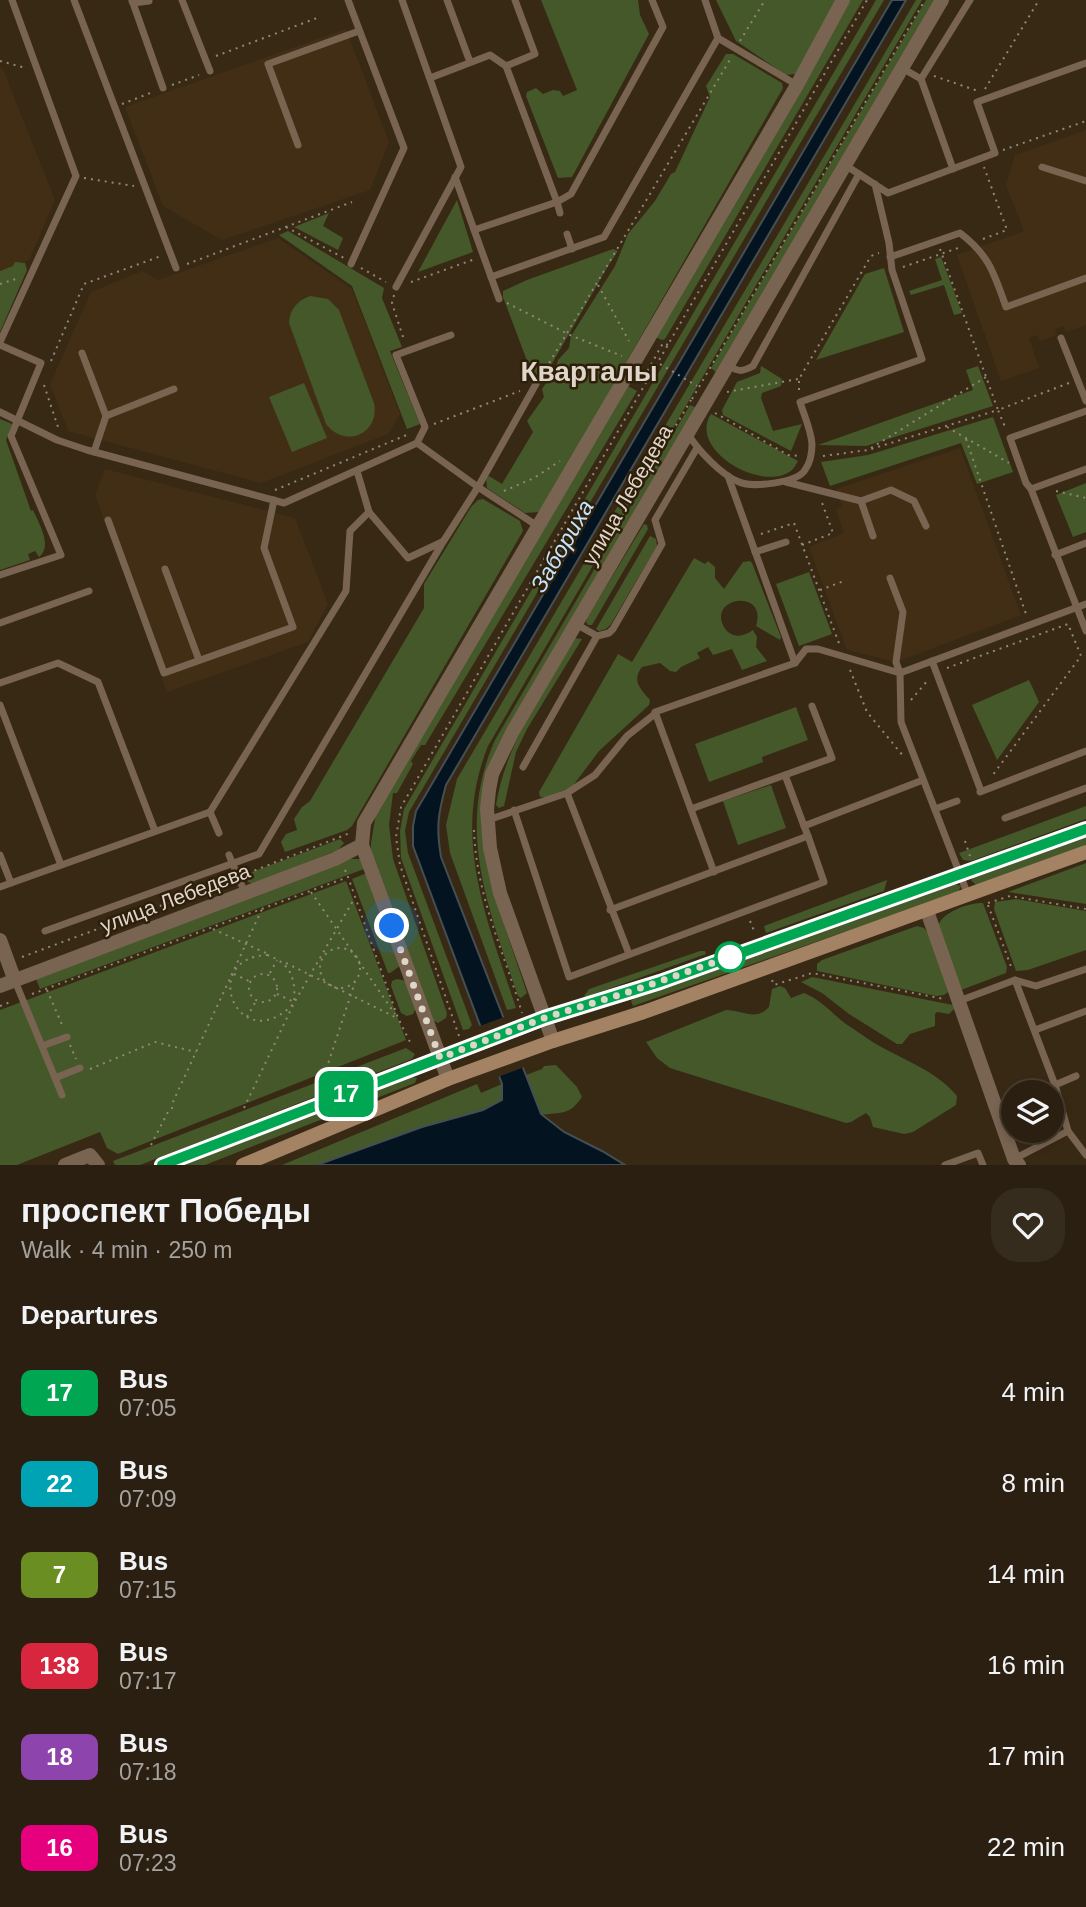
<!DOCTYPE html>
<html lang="en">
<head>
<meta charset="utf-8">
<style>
	:root { --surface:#2a1f10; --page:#362c1e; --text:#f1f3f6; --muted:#a5a29f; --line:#463d30 }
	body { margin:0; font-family:Helvetica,sans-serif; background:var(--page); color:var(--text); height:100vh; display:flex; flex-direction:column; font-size:26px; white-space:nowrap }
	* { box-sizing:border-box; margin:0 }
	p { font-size:23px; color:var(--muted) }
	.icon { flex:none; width:38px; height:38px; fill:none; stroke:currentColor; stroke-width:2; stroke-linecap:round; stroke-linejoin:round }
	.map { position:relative; height:1165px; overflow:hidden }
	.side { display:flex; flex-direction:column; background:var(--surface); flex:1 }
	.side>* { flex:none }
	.badge { padding:0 14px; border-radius:10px; font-size:24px; line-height:46px }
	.buttons { position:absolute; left:1001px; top:1080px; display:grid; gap:14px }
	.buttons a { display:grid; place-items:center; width:63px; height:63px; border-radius:50%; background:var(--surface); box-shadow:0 4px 10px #0003,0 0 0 2px var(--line); font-size:35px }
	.you { position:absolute; width:35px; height:35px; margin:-18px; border:5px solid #fff; border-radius:50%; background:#1a73e8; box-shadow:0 0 0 10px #1a73e833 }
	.map>.badge { position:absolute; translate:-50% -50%; box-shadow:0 0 0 4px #fff }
	h2 { padding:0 21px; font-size:26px; line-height:63px }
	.round { display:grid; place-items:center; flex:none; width:74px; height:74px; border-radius:28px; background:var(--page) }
	.head { display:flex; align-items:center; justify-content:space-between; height:119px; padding:0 21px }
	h1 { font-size:33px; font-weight:700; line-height:52px }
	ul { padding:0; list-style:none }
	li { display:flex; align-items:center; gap:21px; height:91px; padding:0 21px }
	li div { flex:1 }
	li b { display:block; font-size:26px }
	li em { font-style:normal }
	li .badge { min-width:77px; font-weight:700; text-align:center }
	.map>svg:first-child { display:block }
</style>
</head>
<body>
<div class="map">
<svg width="1086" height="1165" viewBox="0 0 1086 1165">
	<rect width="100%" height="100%" fill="#382915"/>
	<!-- built -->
	<g fill="#422e14">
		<path d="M346 29 389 142 370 190 222 240 163 206 125 107Z"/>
		<path d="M2 67 55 200 29 260 0 271V68Z"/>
		<path d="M1086 130V325L1066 332 1063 326 1055 329 1057 335 1040 341 1038 335 1029 338 1039 368 1001 381 957 255 1024 231 1006 185 1015 155Z"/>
		<path d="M278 238 352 289 400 414 388 434 261 483 68 431 50 384 91 292 142 271 158 280Z"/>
		<path d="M960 448 1021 615 896 662 847 650 809 547 844 533 836 510 842 507 836 489Z"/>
		<path d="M105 469 295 518 328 604 308 642 167 692 95 495Z"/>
	</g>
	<!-- green -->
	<g fill="#44582a">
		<path d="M541 0H638L640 15 649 34 572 177 558 178 526 96 527 92 536 88 543 94 553 90 560 91 563 96 577 90Z"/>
		<path d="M716 0H839L796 74 786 75 736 41Z"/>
		<path d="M846 0H863L665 339 662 340 651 335Z"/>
		<path d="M876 0H884L409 812 405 831 408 853 472 1025 469 1029 463 1030 401 858 400 831 404 809Z"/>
		<path d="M916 0H922L488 746C451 839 487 919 516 1008L507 1010 450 853 446 825 457 779Z"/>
		<path d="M926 0H935L716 372 711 368Z"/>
		<path d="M726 54H733L782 83 783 88 544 506 538 512 525 513 487 488 486 478 489 476 502 484 533 432 527 421 544 397 542 389 556 368 558 360 569 348 571 336 615 266 628 234 655 201 671 174 675 172 710 97 706 86Z"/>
		<path d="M457 200 473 252 418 272Z"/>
		<path d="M329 213 323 226 343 238 338 250 294 227Z"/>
		<path d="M288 231 384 288 382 298 402 347 390 351 420 424 407 429 352 286 279 235Z"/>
		<path d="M613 249 618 251 608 266 542 381 535 382 503 297V291L527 280Z"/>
		<path d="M941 257 962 313 954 315 944 285 911 295 909 291 942 280 935 259Z"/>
		<path d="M15 262 25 263 27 270 0 332V271L13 266Z"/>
		<path d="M884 268 904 332 816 360 865 274Z"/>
		<path d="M310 296 328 299 339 310 374 403C380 434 345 449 326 424L289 323C290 309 297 301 310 296Z"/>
		<path d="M761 366 782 379 781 386 762 393 761 398 773 431 802 424 791 451 723 415 722 410 737 382 760 373Z"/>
		<path d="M978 366 993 406 866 446 818 445 973 390 966 370Z"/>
		<path d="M304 383 327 438 292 452 269 397Z"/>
		<path d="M628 386 637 391 425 745H421L411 761 413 764 397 793H393L389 825 393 859 447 1013 446 1018 438 1023 434 1021 371 856V843L376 813Z"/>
		<path d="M690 405 697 408 492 766 495 898 527 993 521 998 518 996C489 909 455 830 495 740Z"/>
		<path d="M711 414 798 461C796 464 794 468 792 470 764 494 687 450 711 414Z"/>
		<path d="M993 417 1013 472 977 484 961 443 830 486 821 462 868 455Z"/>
		<path d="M0 419 12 424 6 440 31 511 33 510C39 524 53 546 39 557L35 551 28 554 30 560 0 570Z"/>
		<path d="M1086 483V532L1073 537 1056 495Z"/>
		<path d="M483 499 520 521 523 531 352 826 347 830 285 852 281 842 286 834 297 830 294 819 302 807 310 801 424 608V584L471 507 478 500Z"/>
		<path d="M644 524 647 525 648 529 592 625H588L586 622 587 618Z"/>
		<path d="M650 536 656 539 657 546 611 624 606 629 599 631 596 629Z"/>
		<path d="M694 558 705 564 708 561 715 567V578L724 589 743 562 750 561 752 563 781 637 780 640 756 626C768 588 707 597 724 627 731 639 744 637 753 630L757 637 756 647 767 661 742 670 732 649 713 655 708 647 697 653 700 658 681 667 676 672 670 671 660 663 642 667C631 681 641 689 650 700L649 705 599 751 572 787 547 797H540L539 792 617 656 618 654 632 662Z"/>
		<path d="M809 572 832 634 799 646 776 584Z"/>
		<path d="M574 638 582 639 527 729 516 752 504 806 499 808 496 805C506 743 543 692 574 638Z"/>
		<path d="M1029 680 1039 702 997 760 972 705Z"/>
		<path d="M796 707 808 740 762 757 763 762 709 782 695 744Z"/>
		<path d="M771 785 786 828 738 845 723 801Z"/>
		<path d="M1086 806V819L971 861 963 860 959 853Z"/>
		<path d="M1086 836V845L976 885 971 880 974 877Z"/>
		<path d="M340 839 344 843 338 850 257 883H250L247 881 246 877 252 872Z"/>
		<path d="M350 859H360L364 869 40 989 35 976Z"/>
		<path d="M1086 863V904L1008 892Z"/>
		<path d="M367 873 400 966 390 973H388L352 879Z"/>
		<path d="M887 880 884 891 766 933 764 926Z"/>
		<path d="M346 881 406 1040 118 1154 107 1148 100 1132 17 1165H0V1010Z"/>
		<path d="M955 884 961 886 958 892 633 1006 631 1001 634 998Z"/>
		<path d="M1016 899 1086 911V950L1028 970 1016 971 994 909 995 902Z"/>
		<path d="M983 903 1007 967 1006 973 961 990 938 926C943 911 969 903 983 903Z"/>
		<path d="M917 926 924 928 928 933 948 992 944 995 936 996 817 971V964L822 960Z"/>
		<path d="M700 951H705L706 954 586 997 584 996 589 989Z"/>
		<path d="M812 977 953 1005 954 1009 949 1014 937 1012 935 1014V1026L910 1034 902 1044H897L849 1014 822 993 801 982Z"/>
		<path d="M397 979 407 981 416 1008 413 1014 407 1016 401 1013 391 986 392 981Z"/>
		<path d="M780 986 785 988 791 998 804 993C823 1000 835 1018 852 1028 863 1035 873 1043 885 1049 911 1063 938 1073 957 1096L956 1105 913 1132 904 1134 873 1127 870 1117 866 1113 851 1122 846 1123 670 1068 657 1058 646 1042 726 1010C743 1010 755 1022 769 1007L772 989Z"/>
		<path d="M406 1048 415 1054 412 1059 140 1165H115L113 1161Z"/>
		<path d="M556 1065 577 1087 582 1097C569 1116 561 1112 541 1115L526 1075 542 1069 544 1066Z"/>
		<path d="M412 1077 417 1078 415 1083 205 1165H183Z"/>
		<path d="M477 1084 481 1093 502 1084V1100L483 1110 422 1127 317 1165H282Z"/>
	</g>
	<!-- water -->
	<path fill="#031420" stroke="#454e53" stroke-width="2" d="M892 0H906L446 785C438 814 436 827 441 857L541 1114 564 1132 602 1151 625 1165H317L422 1127 483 1110 502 1100V1084L413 846V826L416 811Z"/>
	<!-- pier -->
	<path fill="#382915" d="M507 1016 527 1066 495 1078 477 1027Z"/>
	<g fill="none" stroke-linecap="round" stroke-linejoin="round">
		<!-- path -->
		<g stroke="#938777" stroke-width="2" stroke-dasharray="2 5" stroke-linecap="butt">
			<path d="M740 41 765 0"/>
			<path d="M216 56 317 18"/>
			<path d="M0 61 26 68"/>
			<path d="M934 76 978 91"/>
			<path d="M172 85 199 75"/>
			<path d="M985 89 1039 0"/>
			<path d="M122 104 153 92"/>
			<path d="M1003 150 1086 121"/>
			<path d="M84 178 134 186"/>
			<path d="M286 227 344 258"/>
			<path d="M983 239 1007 230 984 167"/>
			<path d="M940 249 998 410 1069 383"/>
			<path d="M187 264 352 202"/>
			<path d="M903 267 961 247"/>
			<path d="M361 268 386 282"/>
			<path d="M411 282 475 259"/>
			<path d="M0 284 19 278"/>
			<path d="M598 285 629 341"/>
			<path d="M394 295 392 303 404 340"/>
			<path d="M507 303 570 335 622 356"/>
			<path d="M51 361 84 284 161 256"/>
			<path d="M660 364 697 386"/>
			<path d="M542 375 731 58"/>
			<path d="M647 381 643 379 663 343 668 345"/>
			<path d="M544 382 612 374"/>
			<path d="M44 385 59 430"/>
			<path d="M799 390V379L871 256 879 253"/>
			<path d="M727 392 798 379"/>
			<path d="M692 399 925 0"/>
			<path d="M715 413 788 455 800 456"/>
			<path d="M434 424 520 391"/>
			<path d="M947 427 1009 463"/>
			<path d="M966 439 1027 617"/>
			<path d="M871 448 986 377"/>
			<path d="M823 456 868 450 998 410 1005 427"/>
			<path d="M275 490 409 434"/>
			<path d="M504 491 534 478 560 461"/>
			<path d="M1056 491 1086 498"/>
			<path d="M761 534 794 523 840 646"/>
			<path d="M802 545 833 533 821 500"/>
			<path d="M601 552 691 400"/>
			<path d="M820 590 844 581"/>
			<path d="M947 668 1068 624 1081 656 992 776"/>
			<path d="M850 670 867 712 904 757"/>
			<path d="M911 700 928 680"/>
			<path d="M474 830C476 895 504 952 522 1013"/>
			<path d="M965 841 970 856"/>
			<path d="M345 870 348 877"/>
			<path d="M248 873 350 833"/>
			<path d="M311 892 395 1014"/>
			<path d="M988 903 1010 896 1086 909"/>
			<path d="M988 905 1012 969"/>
			<path d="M750 921 755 933"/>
			<path d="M213 929 268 954"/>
			<circle cx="340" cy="968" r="20"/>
			<path d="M267 955C291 963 296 979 294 1003 239 1061 197 958 267 955Z"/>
			<path d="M22 957 230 880"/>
			<path d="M286 963 397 1018"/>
			<path d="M270 973 277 960"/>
			<path d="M234 974 251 982"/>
			<circle cx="263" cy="988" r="14"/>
			<path d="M772 980 774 985 812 973 944 999"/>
			<path d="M47 990 63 1027"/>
			<path d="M32 994 348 877 398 1018 410 1042"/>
			<path d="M277 994 294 1002"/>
			<path d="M0 1006 13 1001"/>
			<path d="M247 1017 256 1001"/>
			<path d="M459 1036 400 865 396 837 401 807 867 0"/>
			<path d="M70 1045 76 1059"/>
			<path d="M90 1069 155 1042 196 1052"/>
			<path d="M324 1076 355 982"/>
			<path d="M244 1108 294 1003 354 899"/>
			<path d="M151 1145 169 1110 172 1108V1104L262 909"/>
		</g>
		<!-- lane -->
		<g stroke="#796451" stroke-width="7">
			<path d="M74 0 176 268"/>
			<path d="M182 0 210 71"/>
			<path d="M348 0 404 148 351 264"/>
			<path d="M447 0 470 62"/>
			<path d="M515 0 535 54 506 66 557 202 571 194 663 27 652 0"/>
			<path d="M705 0 718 38 797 85"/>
			<path d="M132 1 133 3 149 1"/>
			<path d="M133 3 163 88"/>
			<path d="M902 68 921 79 970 0"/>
			<path d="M430 78 490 55 506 66"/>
			<path d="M921 79 953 169"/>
			<path d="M298 145 268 64 359 31"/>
			<path d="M845 165 888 193 995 153 977 102 1086 63"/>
			<path d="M1042 167 1086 181"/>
			<path d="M455 177 499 299"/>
			<path d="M474 230 557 202 560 213"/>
			<path d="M567 234 572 249"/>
			<path d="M890 257 960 233C989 255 994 273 1006 307L1086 278"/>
			<path d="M491 277 604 237 718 38"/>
			<path d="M396 287 461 167 402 0"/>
			<path d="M1061 338 1086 401"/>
			<path d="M0 342 76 176 12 0"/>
			<path d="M0 345 41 363 11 436 61 555 0 575"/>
			<path d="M82 353 106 416"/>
			<path d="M728 365C738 372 742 372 753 366L859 174"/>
			<path d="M0 412 57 440 87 450 284 503 417 443 478 487 539 527"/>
			<path d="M688 434C698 450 721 475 739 482 752 488 797 483 805 470 810 463 812 452 812 444 811 430 804 415 800 402L922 359 892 270 889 243 875 184"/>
			<path d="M417 443 425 427 396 355 451 335"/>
			<path d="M94 452 106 416 174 389"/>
			<path d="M1086 469 1031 489 1086 631"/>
			<path d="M728 476 795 663"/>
			<path d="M786 482 861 501 891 490 914 501 926 526"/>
			<path d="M1031 489 1026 483 1010 438 1086 411"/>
			<path d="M861 501 873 536"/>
			<path d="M369 512 408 558 442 542"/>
			<path d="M108 520 164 673 293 627 264 548 274 500"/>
			<path d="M755 552 786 542"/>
			<path d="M1055 555 1086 543"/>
			<path d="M165 569 199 660"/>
			<path d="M890 578 903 612 896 662 900 673 1086 604"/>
			<path d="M0 623 89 591"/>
			<path d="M576 624 597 636 609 633 613 629 662 544 655 520 697 448"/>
			<path d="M932 661 981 791"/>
			<path d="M0 683 58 663 98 682 155 831"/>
			<path d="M0 705 61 865"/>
			<path d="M523 767 597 636"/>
			<path d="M980 792 1086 751"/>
			<path d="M691 809 785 775"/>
			<path d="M935 809 957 801"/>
			<path d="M514 810 569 977 824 882 808 836"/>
			<path d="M210 812 219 833"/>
			<path d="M1005 818 1086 788"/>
			<path d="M488 820 567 793"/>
			<path d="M804 826 785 775 832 758 812 706"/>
			<path d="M0 855 11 883 0 887"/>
			<path d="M229 855 245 893"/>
			<path d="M714 872 655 712 795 663 806 649H818L900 673 901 722 968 895"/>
			<path d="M11 883 210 812 346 591 350 531 369 512 357 471"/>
			<path d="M610 910 808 836 804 826 923 780"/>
			<path d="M45 931 259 854 443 542 478 487 536 384"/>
			<path d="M629 954 567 793 595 775 627 736 656 713"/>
			<path d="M1015 980 1055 1085 1068 1131 1086 1155"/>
			<path d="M15 981 62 1095"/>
			<path d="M959 1001 1015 980 1036 986 1086 969"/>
			<path d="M1035 1030 1086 1011"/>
			<path d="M42 1046 67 1037"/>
			<path d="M55 1078 80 1068"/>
			<path d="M1055 1085 1076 1076"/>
			<path d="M1014 1159 1068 1131"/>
			<path d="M945 1165 978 1153 983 1165"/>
		</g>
		<!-- street -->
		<g stroke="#796451" stroke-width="14">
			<path d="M927 911 1014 1159 1019 1165"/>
			<path d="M0 940 15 981"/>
			<path d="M0 986 335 859 362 845"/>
			<path d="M553 1041 500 893 490 848 487 809 489 790 492 774 513 731 942 0"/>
			<path d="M448 1079 362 845 364 823 797 85 843 0"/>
			<path d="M65 1165 90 1155 98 1165"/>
		</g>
		<!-- secondary -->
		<g stroke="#a48264" stroke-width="14">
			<path d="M162 1165 544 1019 635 991 1086 829"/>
			<path d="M243 1165 448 1079 553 1041 644 1012 1086 852"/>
		</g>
	</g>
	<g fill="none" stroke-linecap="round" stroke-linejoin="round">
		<defs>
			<path id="line" d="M162 1165 544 1018 660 982 1086 829"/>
		</defs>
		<!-- line casing -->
		<use href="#line" stroke="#fff" stroke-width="16"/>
		<!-- line -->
		<use href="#line" stroke="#00a651" stroke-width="10"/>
		<!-- walk -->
		<path stroke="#dfd5c9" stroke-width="7" stroke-dasharray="0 12.6" d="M392 926 440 1058 544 1018 635 990 735 955 730 957"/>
	</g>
	<!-- markers -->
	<circle fill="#fff" stroke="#00a651" stroke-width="3.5" cx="730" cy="957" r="14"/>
	<g text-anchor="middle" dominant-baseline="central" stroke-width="5" stroke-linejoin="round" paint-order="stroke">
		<!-- street labels -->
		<g font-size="21" fill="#dfd5c9" stroke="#2e1f0b">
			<text transform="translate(627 495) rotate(-60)">улица Лебедева</text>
			<text transform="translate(175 898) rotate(-21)">улица Лебедева</text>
		</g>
		<!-- water labels -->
		<g font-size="23" font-style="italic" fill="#c4e4fc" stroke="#2e1f0b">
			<text transform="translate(562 546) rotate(-60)">Забориха</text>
		</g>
		<!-- district labels -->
		<g font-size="28" font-weight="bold" fill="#dfd5c9" stroke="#2e1f0b">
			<text x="589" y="371">Кварталы</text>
		</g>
	</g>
</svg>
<div class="buttons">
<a><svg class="icon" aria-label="layers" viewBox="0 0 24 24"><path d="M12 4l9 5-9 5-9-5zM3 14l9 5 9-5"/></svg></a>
</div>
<div class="you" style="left:392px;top:926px"></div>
<b class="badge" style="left:346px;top:1094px;background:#00a651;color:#fff">17</b>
</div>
<section class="side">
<div class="head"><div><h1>проспект Победы</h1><p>Walk · 4 min · 250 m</p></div><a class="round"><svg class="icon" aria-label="heart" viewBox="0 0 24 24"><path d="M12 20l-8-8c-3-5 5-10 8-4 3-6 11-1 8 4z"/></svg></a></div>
<h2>Departures</h2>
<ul>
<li><span class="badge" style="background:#00a651;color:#fff">17</span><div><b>Bus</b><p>07:05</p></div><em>4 min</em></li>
<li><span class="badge" style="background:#00a3b4;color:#fff">22</span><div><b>Bus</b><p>07:09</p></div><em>8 min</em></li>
<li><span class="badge" style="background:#6b8e23;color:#fff">7</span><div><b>Bus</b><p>07:15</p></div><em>14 min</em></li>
<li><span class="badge" style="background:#d7263d;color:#fff">138</span><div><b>Bus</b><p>07:17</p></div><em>16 min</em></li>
<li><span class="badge" style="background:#8e44ad;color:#fff">18</span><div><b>Bus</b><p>07:18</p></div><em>17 min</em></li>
<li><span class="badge" style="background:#e6007e;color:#fff">16</span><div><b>Bus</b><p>07:23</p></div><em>22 min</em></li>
</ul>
</section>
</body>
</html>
